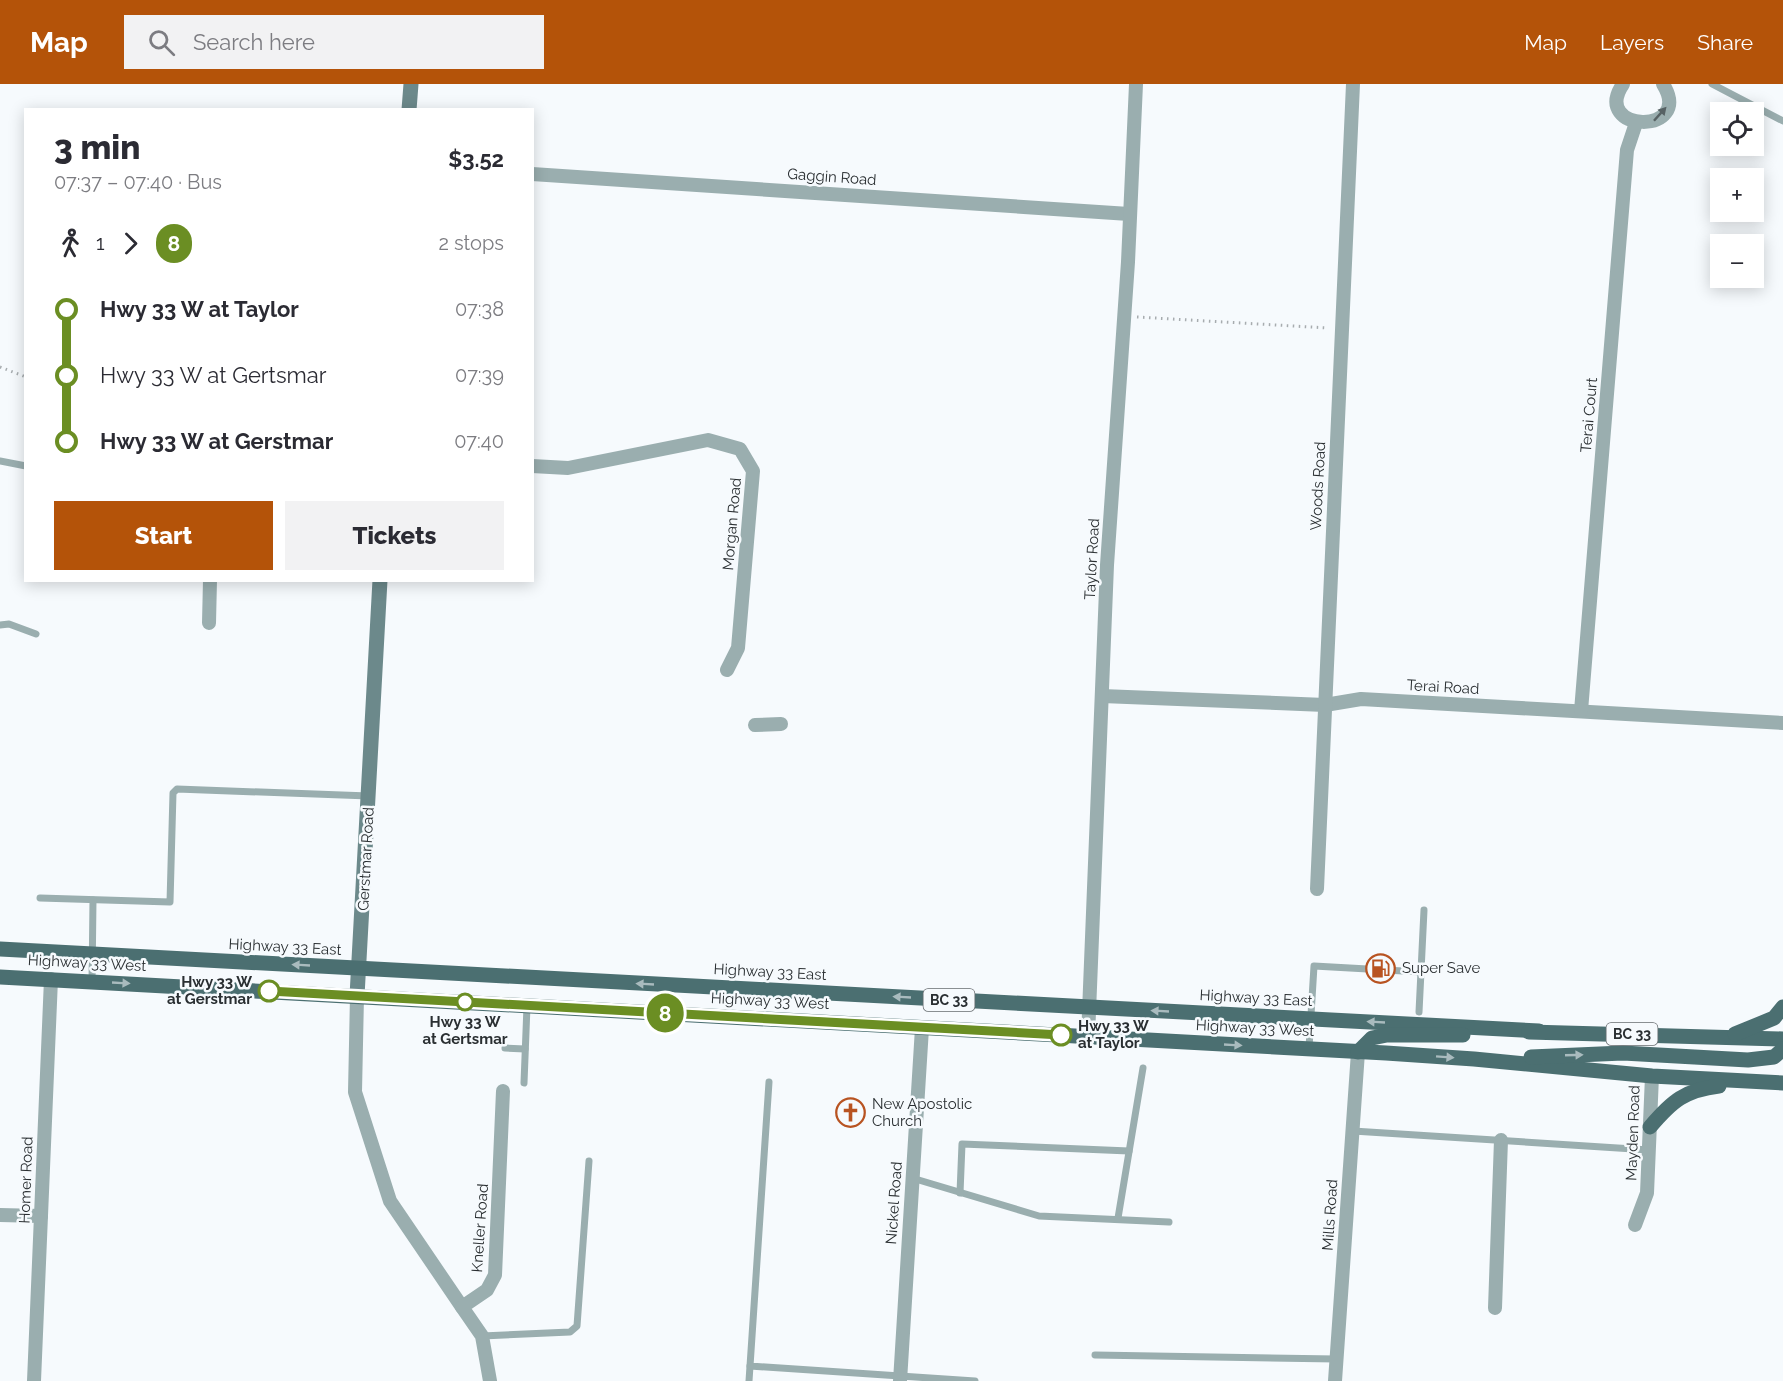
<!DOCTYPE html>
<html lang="en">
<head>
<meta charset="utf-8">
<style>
	:root { --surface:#fff; --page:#f2f2f3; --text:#2b2b33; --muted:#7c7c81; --accent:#b45309 }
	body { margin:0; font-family:Raleway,sans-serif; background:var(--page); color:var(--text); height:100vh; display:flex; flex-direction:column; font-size:22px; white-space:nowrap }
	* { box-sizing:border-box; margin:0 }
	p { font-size:20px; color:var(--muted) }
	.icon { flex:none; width:33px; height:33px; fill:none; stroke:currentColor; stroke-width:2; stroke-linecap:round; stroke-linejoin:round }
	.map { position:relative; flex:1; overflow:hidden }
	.sheet { position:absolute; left:24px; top:24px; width:510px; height:474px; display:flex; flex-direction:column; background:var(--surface); border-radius:0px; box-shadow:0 3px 15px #0003 }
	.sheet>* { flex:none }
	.badge { padding:0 12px; border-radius:20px; font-size:21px; line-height:39px }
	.controls { position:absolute; left:1710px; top:18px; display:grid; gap:12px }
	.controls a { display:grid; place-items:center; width:54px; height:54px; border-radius:0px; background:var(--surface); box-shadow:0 3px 15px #0003; font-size:30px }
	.map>.badge { position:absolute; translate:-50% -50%; box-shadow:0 0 0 3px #fff }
	.legs { display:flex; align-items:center; gap:9px; height:66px; padding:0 30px; font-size:20px }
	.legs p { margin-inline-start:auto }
	.head { display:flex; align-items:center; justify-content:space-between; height:102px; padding:0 30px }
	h1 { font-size:33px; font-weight:800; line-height:45px }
	.primary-button { display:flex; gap:12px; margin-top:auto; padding:12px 30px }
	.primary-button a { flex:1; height:69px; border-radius:0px; background:var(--accent); color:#fff; font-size:24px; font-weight:800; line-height:69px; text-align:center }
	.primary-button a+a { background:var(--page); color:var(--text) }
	ul { padding:0 30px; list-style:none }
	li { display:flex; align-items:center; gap:21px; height:66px; font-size:22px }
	li i { display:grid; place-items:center; width:9px; height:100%; margin:0 8px; background:currentColor }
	li i::after { content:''; width:15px; height:15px; margin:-8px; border:4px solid; border-radius:50%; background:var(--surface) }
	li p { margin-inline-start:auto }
	li:first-child i { background:linear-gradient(#0000 50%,currentColor 0) }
	li:last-child i { background:linear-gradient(currentColor 50%,#0000 0) }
	header { display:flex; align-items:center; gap:36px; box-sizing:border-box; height:84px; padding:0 30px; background:var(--accent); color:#fff }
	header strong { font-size:28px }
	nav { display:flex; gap:33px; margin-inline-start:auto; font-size:21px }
	.search { width:420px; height:54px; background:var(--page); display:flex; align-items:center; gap:15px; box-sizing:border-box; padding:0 21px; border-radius:0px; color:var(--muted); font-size:22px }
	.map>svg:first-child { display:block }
</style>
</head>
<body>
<header>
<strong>Map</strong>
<div class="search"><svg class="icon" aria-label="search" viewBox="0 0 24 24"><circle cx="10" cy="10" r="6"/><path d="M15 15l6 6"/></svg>Search here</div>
<nav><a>Map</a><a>Layers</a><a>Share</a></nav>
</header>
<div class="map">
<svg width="1783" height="1297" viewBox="0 0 1783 1297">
	<rect width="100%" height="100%" fill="#f6fafd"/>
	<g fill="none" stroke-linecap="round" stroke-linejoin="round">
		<!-- path -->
		<g stroke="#a7acaf" stroke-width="3" stroke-dasharray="1.5 4.5" stroke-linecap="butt">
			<path d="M1137 233 1328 244"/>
			<path d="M0 283 26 293"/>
		</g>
		<!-- lane -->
		<g stroke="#9aaeaf" stroke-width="7">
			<path d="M1712 0 1783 37"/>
			<path d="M0 377 26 382"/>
			<path d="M0 541 9 540 36 550"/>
			<path d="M40 814 170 818 173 709 177 705 369 712"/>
			<path d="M92 898 93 816"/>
			<path d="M1419 928 1424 826"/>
			<path d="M505 964 525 965"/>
			<path d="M1309 964 1314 882 1421 888"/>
			<path d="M769 998 750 1282 975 1297"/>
			<path d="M524 999 527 922"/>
			<path d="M1353 1047 1649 1066"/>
			<path d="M912 1094 1039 1132 1169 1138"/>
			<path d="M960 1109 962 1060 1129 1067"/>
			<path d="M1118 1134 1143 984"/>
			<path d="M482 1252 570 1248 577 1242 589 1077"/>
			<path d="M1095 1271 1336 1275"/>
			<path d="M749 1297 750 1282"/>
		</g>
		<!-- street -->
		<g stroke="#9aaeaf" stroke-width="14">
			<path d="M1623 0C1590 49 1695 52 1663 0"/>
			<path d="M532 90 1129 130"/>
			<path d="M532 382 568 384 708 356 740 365 753 387 738 564 727 586"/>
			<path d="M209 539 210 496"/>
			<path d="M1102 612 1325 621 1361 615 1783 639"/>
			<path d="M1581 627 1627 66 1636 39"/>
			<path d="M755 641 781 640"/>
			<path d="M1317 805 1353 0"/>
			<path d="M357 912 355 1008 390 1117 462 1223"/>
			<path d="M1088 953 1107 481 1128 178 1136 0"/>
			<path d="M0 1131 41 1132"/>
			<path d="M1635 1141 1647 1109 1652 992"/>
			<path d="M1495 1224 1501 1056"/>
			<path d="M34 1297 51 895"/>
			<path d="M490 1297 482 1252 462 1223 487 1206 495 1191 503 1007"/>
			<path d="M900 1297 922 944"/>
			<path d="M1335 1297 1358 968"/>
		</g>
		<!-- secondary -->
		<g stroke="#6c898b" stroke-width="15">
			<path d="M409 26 411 0"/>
			<path d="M357 912 380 496"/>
		</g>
		<!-- primary -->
		<g stroke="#4b6f71" stroke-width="15">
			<path d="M0 865 1539 947"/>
			<path d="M0 893 1386 969 1474 975 1652 992 1783 999"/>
			<path d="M1529 948 1783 955"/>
			<path d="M1735 950 1774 934 1783 923"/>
			<path d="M1358 968 1372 954 1387 951H1463"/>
			<path d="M1531 973 1623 969 1748 976 1774 973 1783 965"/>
			<path d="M1650 1043C1672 1017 1685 1006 1719 1002"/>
		</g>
	</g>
	<!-- one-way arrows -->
	<defs><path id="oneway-solid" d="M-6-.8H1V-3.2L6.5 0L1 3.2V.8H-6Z" transform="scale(1.5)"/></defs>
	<use fill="#576264" href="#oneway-solid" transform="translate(1660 30) rotate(-48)"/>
	<g fill="#a9bbbe">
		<use href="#oneway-solid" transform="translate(301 881) rotate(-177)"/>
		<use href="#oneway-solid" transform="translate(121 899) rotate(3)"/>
		<use href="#oneway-solid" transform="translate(645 900) rotate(-177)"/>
		<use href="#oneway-solid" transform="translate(902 913) rotate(-177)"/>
		<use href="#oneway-solid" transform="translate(1160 927) rotate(-177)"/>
		<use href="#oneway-solid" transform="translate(1376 938) rotate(-177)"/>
		<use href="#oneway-solid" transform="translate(1233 961) rotate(3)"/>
		<use href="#oneway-solid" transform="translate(1574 971) rotate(-2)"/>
		<use href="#oneway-solid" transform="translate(1445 973) rotate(4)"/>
	</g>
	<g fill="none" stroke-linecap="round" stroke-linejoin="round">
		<defs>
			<path id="line-1" d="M269 907 1061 951"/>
		</defs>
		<!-- line-1 casing -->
		<use href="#line-1" stroke="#fff" stroke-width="14"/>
		<!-- line-1 -->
		<use href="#line-1" stroke="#6b8e23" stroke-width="9"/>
	</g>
	<!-- icons -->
	<defs>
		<symbol id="fuel-ring" viewBox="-11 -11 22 22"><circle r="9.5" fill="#f6fafd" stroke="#b85321" stroke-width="1.5"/><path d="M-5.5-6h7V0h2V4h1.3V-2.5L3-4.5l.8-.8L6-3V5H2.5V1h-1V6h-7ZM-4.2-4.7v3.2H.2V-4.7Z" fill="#b85321"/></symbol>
		<symbol id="church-ring" viewBox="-11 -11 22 22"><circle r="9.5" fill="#f6fafd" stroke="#b85321" stroke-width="1.5"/><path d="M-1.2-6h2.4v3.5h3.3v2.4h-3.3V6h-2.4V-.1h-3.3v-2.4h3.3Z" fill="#b85321"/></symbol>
	</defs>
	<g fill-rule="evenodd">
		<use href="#fuel-ring" x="1364" y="868" width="33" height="33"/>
		<use href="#church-ring" x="834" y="1012" width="33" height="33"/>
	</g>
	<!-- markers -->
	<g fill="#fff" stroke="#6b8e23" stroke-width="3">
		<circle cx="269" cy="907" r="10"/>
		<circle cx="465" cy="918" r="8"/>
		<circle cx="1061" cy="951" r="10"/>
	</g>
	<g text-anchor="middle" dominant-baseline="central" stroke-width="5" stroke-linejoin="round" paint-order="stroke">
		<!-- shield labels -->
		<g fill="#f6fafd" stroke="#676c6f" stroke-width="1.5">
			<rect x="923.5" y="905" width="51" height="22" rx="4.5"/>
			<rect x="1606.5" y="939" width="51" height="22" rx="4.5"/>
		</g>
		<g font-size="14" font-weight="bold" fill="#2a2f32">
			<text x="949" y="916">BC 33</text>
			<text x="1632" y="950">BC 33</text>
		</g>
		<!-- street labels -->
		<g font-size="15" fill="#2a2f32" stroke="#f6fafd">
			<text transform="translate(832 93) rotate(4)">Gaggin Road</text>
			<text transform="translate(1589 331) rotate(-85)">Terai Court</text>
			<text transform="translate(1318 402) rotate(-87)">Woods Road</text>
			<text transform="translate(732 440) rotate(-85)">Morgan Road</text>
			<text transform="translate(1092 475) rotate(-87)">Taylor Road</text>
			<text transform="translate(1443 603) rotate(3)">Terai Road</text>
			<text transform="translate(366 775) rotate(-87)">Gerstmar Road</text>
			<text transform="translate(285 863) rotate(3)">Highway 33 East</text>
			<text transform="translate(87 879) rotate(3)">Highway 33 West</text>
			<text transform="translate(770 888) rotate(3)">Highway 33 East</text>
			<text transform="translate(1256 914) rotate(3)">Highway 33 East</text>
			<text transform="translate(770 917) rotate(3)">Highway 33 West</text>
			<text transform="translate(1255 944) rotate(3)">Highway 33 West</text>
			<text transform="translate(1633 1049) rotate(-88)">Mayden Road</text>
			<text transform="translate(26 1096) rotate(-88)">Homer Road</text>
			<text transform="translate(894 1119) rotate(-86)">Nickel Road</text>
			<text transform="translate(1330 1131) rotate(-86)">Mills Road</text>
			<text transform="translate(480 1144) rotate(-86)">Kneller Road</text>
		</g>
		<!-- poi labels -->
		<g font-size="15" fill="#2a2f32" stroke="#f6fafd" text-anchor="start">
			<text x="1402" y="884">Super Save</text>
			<text x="872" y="1020">New Apostolic<tspan x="872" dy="17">Church</tspan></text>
		</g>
		<!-- stop labels -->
		<g font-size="15" font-weight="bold" fill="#2a2f32" stroke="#f6fafd" text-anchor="end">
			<text x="252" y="898">Hwy 33 W<tspan x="252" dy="17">at Gerstmar</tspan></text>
			<text x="465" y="938" text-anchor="middle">Hwy 33 W<tspan x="465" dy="17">at Gertsmar</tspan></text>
			<text x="1078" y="942" text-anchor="start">Hwy 33 W<tspan x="1078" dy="17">at Taylor</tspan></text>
		</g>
	</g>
</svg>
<div class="controls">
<a><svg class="icon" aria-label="locate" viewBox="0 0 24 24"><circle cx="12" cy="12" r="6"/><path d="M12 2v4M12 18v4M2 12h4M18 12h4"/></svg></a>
<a>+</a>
<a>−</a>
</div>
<b class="badge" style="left:665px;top:929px;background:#6b8e23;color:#fff">8</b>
<section class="sheet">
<div class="head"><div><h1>3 min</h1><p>07:37 – 07:40 · Bus</p></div><b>$3.52</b></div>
<div class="legs"><svg class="icon" aria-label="walk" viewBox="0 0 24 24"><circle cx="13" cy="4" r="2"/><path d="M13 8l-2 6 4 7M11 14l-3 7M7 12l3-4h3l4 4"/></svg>1<svg class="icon" aria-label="forward" viewBox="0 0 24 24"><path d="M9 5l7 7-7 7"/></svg><b class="badge" style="background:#6b8e23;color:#fff">8</b><p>2 stops</p></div>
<ul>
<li><i style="color:#6b8e23"></i><b>Hwy 33 W at Taylor</b><p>07:38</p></li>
<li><i style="color:#6b8e23"></i><span>Hwy 33 W at Gertsmar</span><p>07:39</p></li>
<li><i style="color:#6b8e23"></i><b>Hwy 33 W at Gerstmar</b><p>07:40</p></li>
</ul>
<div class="primary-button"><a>Start</a><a>Tickets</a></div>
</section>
</div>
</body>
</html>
